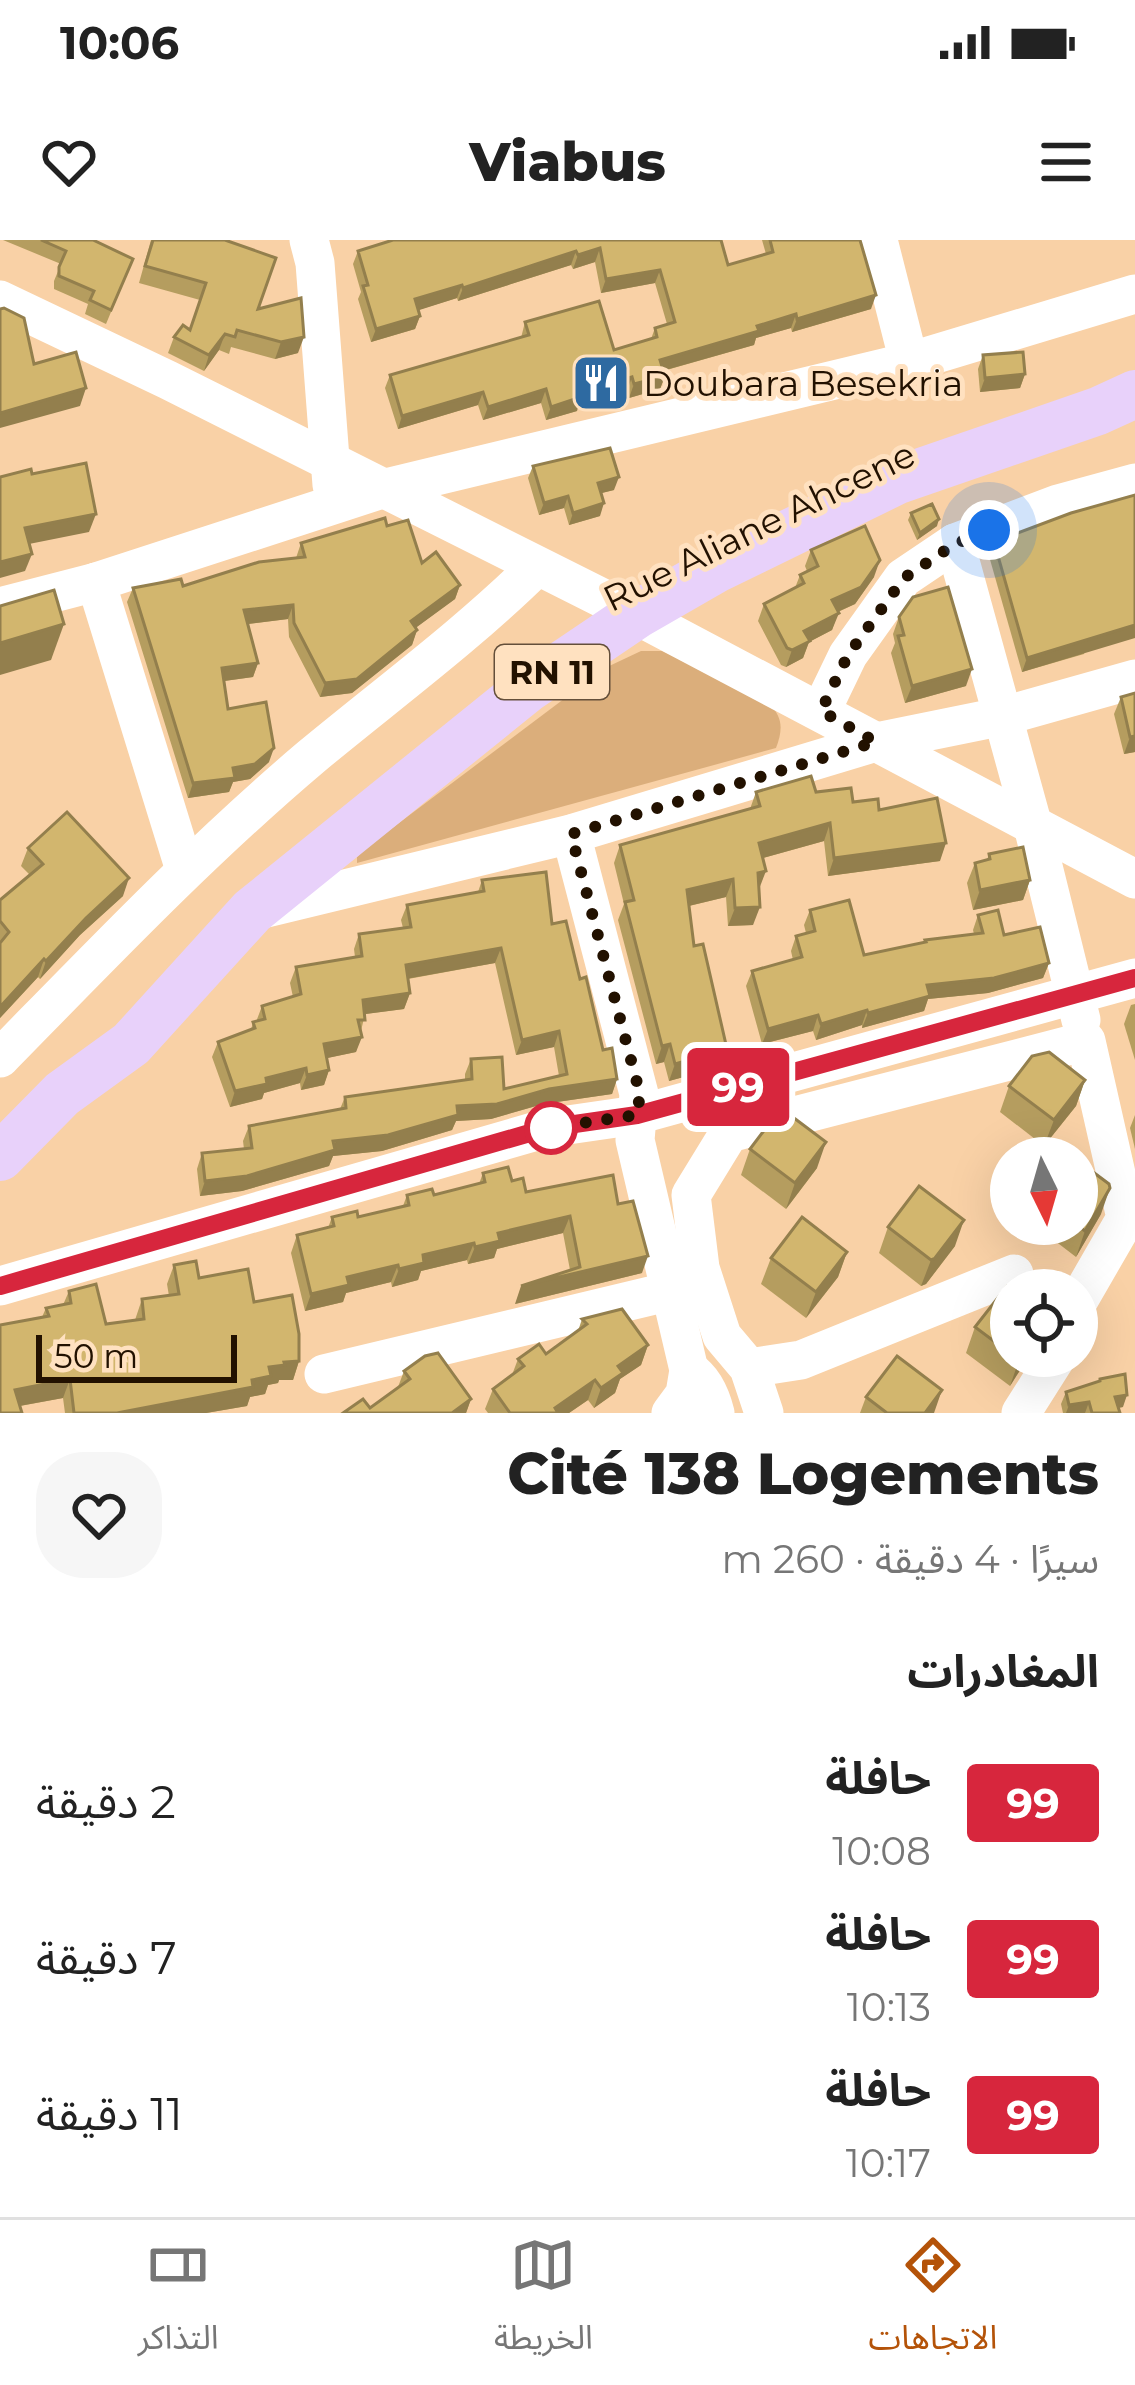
<!DOCTYPE html>
<html lang="ar">
<head>
<meta charset="utf-8">
<style>
	:root { --surface:#fff; --page:#f6f6f6; --text:#222; --muted:#767676; --line:#e0e0e0; --accent:#b45309 }
	body { margin:0; font-family:Montserrat,"Noto Sans Arabic",sans-serif; background:var(--page); color:var(--text); direction:rtl; height:100vh; display:flex; flex-direction:column; font-size:45px; white-space:nowrap }
	* { box-sizing:border-box; margin:0 }
	p { font-size:39px; color:var(--muted) }
	.icon { flex:none; width:66px; height:66px; fill:none; stroke:currentColor; stroke-width:2; stroke-linecap:round; stroke-linejoin:round }
	.map { position:relative; height:1173px; overflow:hidden; direction:ltr }
	.details { display:flex; flex-direction:column; background:var(--surface); flex:1 }
	.details>* { flex:none }
	.badge { padding:0 24px; border-radius:9px; font-size:42px; line-height:78px }
	.needle { width:78px; rotate:175deg }
	.buttons { position:absolute; left:990px; top:897px; display:grid; gap:24px }
	.buttons a { display:grid; place-items:center; width:108px; height:108px; border-radius:50%; background:var(--surface); box-shadow:0 12px 48px #0002; font-size:60px }
	.scale { position:absolute; left:36px; bottom:30px; width:201px; box-sizing:border-box; padding-left:12px; border:6px solid #210; border-top:0; font-size:33px; line-height:42px; white-space:nowrap; color:#210; -webkit-text-stroke:9px #ffe1c0; paint-order:stroke }
	.you { position:absolute; width:60px; height:60px; margin:-30px; border:9px solid #fff; border-radius:50%; background:#1a73e8; box-shadow:0 0 0 18px #1a73e833 }
	.map>.badge { position:absolute; translate:-50% -50%; box-shadow:0 0 0 6px #fff }
	h2 { padding:0 36px; font-size:45px; line-height:108px }
	.round { display:grid; place-items:center; flex:none; width:126px; height:126px; border-radius:48px; background:var(--page) }
	.headline { display:flex; align-items:center; justify-content:space-between; height:204px; padding:0 36px }
	h1 { font-size:57px; font-weight:800; line-height:90px }
	ul { padding:0; list-style:none }
	li { display:flex; align-items:center; gap:36px; height:156px; padding:0 36px }
	li div { flex:1 }
	li b { display:block; font-size:45px }
	li em { font-style:normal }
	li .badge { min-width:132px; font-weight:700; text-align:center }
	.status { display:flex; justify-content:space-between; align-items:center; height:84px; padding:0 60px; background:var(--surface); direction:ltr }
	.status svg { height:33px; fill:currentColor }
	header { display:flex; justify-content:space-between; align-items:center; height:156px; padding:0 36px; background:var(--surface); font-size:54px; font-weight:800 }
	.menu { display:flex; justify-content:space-around; align-items:center; height:168px; border-top:3px solid var(--line); background:var(--surface); font-size:33px; color:var(--muted) }
	.menu a { display:grid; justify-items:center; gap:6px }
	.menu .current { color:var(--accent) }
	.map>svg:first-child { display:block }
</style>
</head>
<body>
<div class="status"><b>10:06</b><svg viewBox="0 0 49 12"><path d="M0 12V9h3v3zM5 12V6h3v6zM10 12V3h3v9zM15 12V0h3v12zM26 1h20v11H26zM47 4h2v5h-2z"/></svg></div>
<header><svg class="icon" aria-label="menu" viewBox="0 0 24 24"><path d="M4 6h16M4 12h16M4 18h16"/></svg>Viabus<svg class="icon" aria-label="heart" viewBox="0 0 24 24"><path d="M12 20l-8-8c-3-5 5-10 8-4 3-6 11-1 8 4z"/></svg></header>
<div class="map">
<svg width="1135" height="1173" viewBox="0 0 1135 1173">
	<rect width="100%" height="100%" fill="#f9d1a6"/>
	<!-- green -->
	<path fill="#dbae7b" d="M641 411H662L769 463C783 478 783 489 776 508L357 623V617L367 607 605 428Z"/>
	<g fill="none" stroke-linecap="round" stroke-linejoin="round">
		<!-- minor -->
		<g stroke="#fff" stroke-width="39">
			<path d="M309 0 315 23 332 245"/>
			<path d="M878 0 909 122"/>
			<path d="M0 60 168 140 636 375 1135 639"/>
			<path d="M955 303 1033 586 1081 780"/>
			<path d="M96 342 185 630"/>
			<path d="M0 367 96 342 382 249 909 122 1135 54"/>
			<path d="M821 471 848 415 903 338 955 303 1058 264 1135 243"/>
			<path d="M571 594 639 854 635 900 689 1130 685 1154 671 1173"/>
			<path d="M258 670 571 594 876 502 1004 476 1135 439"/>
			<path d="M0 818C101 715 201 610 311 517 387 454 466 396 536 327"/>
			<path d="M0 1046 547 888 637 875 1135 738"/>
			<path d="M749 1128 801 1120 1014 1034"/>
			<path d="M689 1130C704 1140 711 1157 715 1173"/>
			<path d="M324 1134 671 1051"/>
			<path d="M764 1173 749 1128 722 1096 700 1028 691 955 729 893 1086 801 1126 978 1077 1063"/>
			<path d="M1021 1173 1057 1116"/>
		</g>
		<!-- major -->
		<path stroke="#e8d1fa" stroke-width="48" d="M0 917 62 854 131 804 252 671 528 448 636 375 716 329 898 240 1098 171 1135 154"/>
	</g>
	<!-- wall -->
	<g fill="#b59d5f">
		<path d="M3 0H93L133 19 106 84 85 74 88 64 54 49V41L61 24Z"/>
		<path d="M151 0H225L258 69 298 113 275 119 231 107 229 114 219 110 204 131 168 113 174 97 190 90 200 60 139 43Z"/>
		<path d="M721 0 728 25 766 14 762 0H860L871 69 792 92 791 88 756 98 754 105 663 131 665 136 660 149 629 158 627 151 578 166 577 171 546 180 541 163 483 180 478 165 398 189 385 148 390 135 521 98 525 82 614 110 651 99 655 88 667 84 655 43 601 53 595 22 573 29 571 25 458 61 457 58 418 70 420 76 415 89 371 102 358 59 361 52 353 24 358 11Z"/>
		<path d="M983 115 1025 134 1020 148 980 152 978 129Z"/>
		<path d="M533 226 614 250 601 253 600 276 569 285 564 268 539 275 528 238Z"/>
		<path d="M911 273 937 286 917 300 908 280Z"/>
		<path d="M387 286 422 323 460 345 455 359 415 388 417 390 412 405 352 453 320 457 289 397 288 379 248 384 258 423 253 437 224 441 228 469 269 522 250 539 233 542 229 552 188 558 127 362 133 348 183 346 296 318 301 303Z"/>
		<path d="M994 302 1085 411 1084 414 1022 432 989 316Z"/>
		<path d="M811 310 874 337 855 364 838 372 832 390 809 402 803 418 786 427 781 425 758 381 764 364 795 348 800 335 807 331 805 326Z"/>
		<path d="M899 377 966 446 905 463 891 413 895 403 893 394Z"/>
		<path d="M1121 457 1135 512 1124 514 1114 474Z"/>
		<path d="M756 552H816L879 570 940 621 828 636 824 601 763 618 753 685 728 686 726 657 689 666 694 706 727 809 720 827 669 841 664 822 656 824 618 680 624 664 614 623 620 605 750 569Z"/>
		<path d="M28 608 123 656 80 695 40 739 38 737 0 778V660L30 635 21 626Z"/>
		<path d="M989 614 1030 640 1023 660 973 670 967 643 975 623 987 620Z"/>
		<path d="M482 640 552 684 580 739 603 810 617 839 612 854 543 864 491 879 456 881 452 890 382 911 333 916 329 926 242 951 200 956 197 929 202 913 244 909 243 901 249 886 340 869 345 857 465 840V834L471 819 504 849 559 836 554 807 516 815 495 723 408 739 410 753 404 769 365 774 356 812 327 818 329 830 324 845 301 850 300 843 264 853 262 859 230 867 212 817 218 802 251 790 253 782H256L262 766 293 757 290 743 296 727 355 717 354 709 359 694 403 688 401 680 407 665 478 652Z"/>
		<path d="M810 670 864 715 924 702 925 700 974 694 973 690 978 675 1004 695 1049 723 1043 738 988 753 928 759 924 771 862 788V785L816 800 813 791 762 804 746 746 752 731 793 720 791 711 796 696 806 693 804 685Z"/>
		<path d="M1135 764V820L1124 784 1131 765Z"/>
		<path d="M1085 840 1076 866 1044 906 1000 872 1009 846Z"/>
		<path d="M1135 875V909L1130 888Z"/>
		<path d="M750 909 817 928 786 969 741 935Z"/>
		<path d="M483 933 512 941 526 952 618 964 642 1033 515 1064 570 1030 563 993 497 1009 494 1018 468 1024 467 1020 421 1031 418 1040 392 1047 391 1042 346 1053 343 1062 305 1071 291 1013 297 995 328 988 332 977H358L403 966 407 955H434L479 944Z"/>
		<path d="M1101 974 1076 1017 1033 984H1077Z"/>
		<path d="M888 987 955 1006 926 1044 921 1046 879 1013Z"/>
		<path d="M847 1012 838 1037 806 1078 761 1044 771 1018Z"/>
		<path d="M174 1025 254 1062 299 1121 293 1140H279L278 1143 268 1145 265 1154 250 1157 247 1166 206 1173H65L63 1158 20 1166 0 1173 46 1068 63 1065 69 1051 106 1084 135 1080 142 1059 169 1056 167 1044Z"/>
		<path d="M1011 1050V1116H1029L1010 1146 966 1113 975 1087Z"/>
		<path d="M582 1079 648 1105 641 1125 620 1139 615 1153 594 1168 588 1160 569 1173H488L485 1169 493 1149 512 1135 518 1119 546 1114 578 1091Z"/>
		<path d="M404 1131 471 1159 466 1173H343L370 1168 398 1147Z"/>
		<path d="M1066 1152 1123 1167 1118 1168 1120 1173H1063L1061 1164Z"/>
		<path d="M866 1157 934 1173H860Z"/>
	</g>
	<!-- shaded-wall -->
	<g fill="#937f4d">
		<path d="M600 8 595 22 573 29 578 15Z"/>
		<path d="M576 11 571 25 458 61 463 48Z"/>
		<path d="M660 30 655 43 601 53 606 39Z"/>
		<path d="M462 45 457 58 410 73 415 59Z"/>
		<path d="M876 55 871 69 792 92 797 79Z"/>
		<path d="M796 74 791 88 756 98 754 105 655 133 660 120Z"/>
		<path d="M420 76 415 89 371 102 376 89Z"/>
		<path d="M225 94 219 110 204 131 209 115Z"/>
		<path d="M304 97 298 113 275 119 281 102Z"/>
		<path d="M1025 134 1020 148 980 152 985 138Z"/>
		<path d="M665 136 660 149 629 158 634 144Z"/>
		<path d="M632 137 627 151 578 166 577 171 546 180 551 167 580 153Z"/>
		<path d="M86 148 80 166 0 188V173Z"/>
		<path d="M546 149 541 163 483 180 488 167Z"/>
		<path d="M483 152 478 165 398 189 402 176Z"/>
		<path d="M619 237 614 250 594 255 598 243Z"/>
		<path d="M568 256 564 268 539 275 544 263Z"/>
		<path d="M604 263 600 276 569 285 573 273Z"/>
		<path d="M96 274 89 292 19 306 25 288Z"/>
		<path d="M939 279 937 286 917 300 920 293Z"/>
		<path d="M32 314 25 331 0 338V322Z"/>
		<path d="M880 320 874 337 855 364 826 377 832 360Z"/>
		<path d="M460 345 455 359 406 395 411 381Z"/>
		<path d="M293 365 288 379 239 385 244 370Z"/>
		<path d="M839 373 832 390 809 402 803 418 786 427 792 410 804 391Z"/>
		<path d="M64 384 51 420 0 435V403Z"/>
		<path d="M1135 385V398L1022 432 1027 418Z"/>
		<path d="M417 390 412 405 352 453 320 457 325 443Z"/>
		<path d="M258 423 253 437 217 442 222 428Z"/>
		<path d="M972 429 966 446 905 463 912 446Z"/>
		<path d="M1135 496V512L1124 514 1130 497Z"/>
		<path d="M274 508 269 522 250 539 233 542 229 552 188 558 193 543Z"/>
		<path d="M830 583 824 601 752 621 759 603Z"/>
		<path d="M946 603 940 621 828 636 834 618Z"/>
		<path d="M766 631 759 649 758 633Z"/>
		<path d="M129 638 123 656 80 695 40 739 46 721 86 678Z"/>
		<path d="M733 639 726 657 680 668 687 650Z"/>
		<path d="M1030 640 1023 660 973 670 980 650Z"/>
		<path d="M760 667 753 685 728 686 735 668Z"/>
		<path d="M501 708 495 723 400 740 406 725Z"/>
		<path d="M44 719 38 737 0 778V767Z"/>
		<path d="M1049 723 1043 738 988 753 928 759 924 771 862 788 868 773 927 745Z"/>
		<path d="M410 753 404 769 358 775 363 760Z"/>
		<path d="M867 770 862 785 816 800 821 784Z"/>
		<path d="M818 775 813 791 762 804 768 789Z"/>
		<path d="M559 791 554 807 516 815 522 800Z"/>
		<path d="M362 797 356 812 318 820 324 804Z"/>
		<path d="M670 804 664 822 656 824 662 806Z"/>
		<path d="M727 809 720 827 669 841 675 824Z"/>
		<path d="M306 828 300 843 264 853 262 859 230 867 235 851 266 838Z"/>
		<path d="M329 830 324 845 301 850 307 835Z"/>
		<path d="M617 839 612 854 543 864 491 879 456 881 452 890 382 911 333 916 329 926 242 951 200 956 205 941 457 866 549 849Z"/>
		<path d="M1085 840 1076 866 1044 906 1054 880Z"/>
		<path d="M826 902 817 928 786 969 795 943Z"/>
		<path d="M1110 948 1101 974 1076 1017 1085 991Z"/>
		<path d="M570 976 563 993 497 1009 494 1018 468 1024 475 1007 498 993Z"/>
		<path d="M964 980 955 1006 926 1044 921 1046 931 1020Z"/>
		<path d="M474 1003 467 1020 421 1031 418 1040 392 1047 399 1029 423 1015Z"/>
		<path d="M847 1012 838 1037 806 1078 816 1052Z"/>
		<path d="M648 1016 642 1033 515 1064 521 1046Z"/>
		<path d="M398 1025 391 1042 346 1053 343 1062 305 1071 311 1054 347 1037Z"/>
		<path d="M648 1105 641 1125 620 1139 615 1153 594 1168 601 1148 618 1126Z"/>
		<path d="M1022 1116H1029L1010 1146 1019 1120Z"/>
		<path d="M299 1121 293 1140H279L278 1143 268 1145 265 1154 250 1157 247 1166 206 1173H117L252 1140 269 1127 284 1122Z"/>
		<path d="M70 1139 63 1158 8 1168 15 1150Z"/>
		<path d="M595 1140 588 1160 569 1173H553L555 1168Z"/>
		<path d="M942 1150 934 1173H925Z"/>
		<path d="M1127 1155 1123 1167 1111 1169 1115 1157Z"/>
		<path d="M471 1159 466 1173H452Z"/>
		<path d="M1089 1162 1085 1173H1066L1069 1165Z"/>
	</g>
	<!-- building -->
	<g fill="#d2b66e" stroke="#937f4d" stroke-width="3">
		<path d="M41 0H93L133 19 111 70 90 60 94 51 59 36V27L66 11Z"/>
		<path d="M153 0H225L276 18 258 69 301 58 304 97 281 102 237 90 235 97 225 94 209 115 174 97 183 85 190 90 206 43 145 26Z"/>
		<path d="M393 0H721L728 25 773 12 770 0H860L876 55 797 79 796 74 757 86 759 91 660 120 665 136 634 144 632 137 580 153 581 157 551 167 546 149 488 167 483 152 402 176 390 135 529 95 525 82 599 61 614 110 657 97 655 88 675 82 660 30 606 39 600 8 578 15 576 11 463 48 462 45 415 59 420 76 376 89 363 46 368 45 358 11Z"/>
		<path d="M4 68 24 78 34 124 76 112 86 148 0 173V69Z"/>
		<path d="M1023 112 1025 134 985 138 983 115Z"/>
		<path d="M610 208 619 237 598 243 604 263 573 273 568 256 544 263 533 226Z"/>
		<path d="M86 223 96 274 25 288 32 314 0 322V237L31 229 32 234Z"/>
		<path d="M1135 255V385L1027 418 994 302 1071 273Z"/>
		<path d="M932 264 939 279 920 293 911 273Z"/>
		<path d="M385 278 387 286 408 280 422 323 436 312 460 345 411 381 417 390 357 439 325 443 294 383 293 365 244 370 258 423 222 428 228 469 266 462 274 508 255 524 233 528 235 538 193 543 133 348 181 339 183 346 259 322 305 317 301 303Z"/>
		<path d="M865 286 880 320 861 347 832 360 839 373 804 391 810 401 792 410 787 408 764 364 804 343 800 335 818 326 811 310Z"/>
		<path d="M948 347 972 429 912 446 898 396 904 395 899 377 913 357Z"/>
		<path d="M54 350 64 384 0 403V366Z"/>
		<path d="M1135 453V496L1130 497 1121 457Z"/>
		<path d="M811 536 816 552 851 548 853 562 878 559 879 570 937 558 946 603 834 618 830 583 759 603 766 631 758 633 760 667 735 668 733 639 687 650 694 706 703 704 727 809 675 824 670 804 662 806 625 662 634 660 620 605 760 566 756 552Z"/>
		<path d="M67 572 129 638 86 678 46 721 44 719 0 767V703L9 692 0 681V660L43 624 28 608Z"/>
		<path d="M1023 607 1030 640 980 650 975 623 990 619 989 614Z"/>
		<path d="M546 632 552 684 566 681 580 739 586 737 603 810 612 808 617 839 549 849 497 864 457 866 458 875 388 895 333 901 335 910 247 936 205 941 202 913 252 908 249 886 346 868 345 857 472 839 471 819 502 817 504 849 567 834 559 791 522 800 501 708 406 725 410 753 363 760 365 780H358L362 797 324 804 329 830 307 835 306 828 266 838 267 844 235 851 218 802 255 788 253 782 265 779 262 766 301 754 296 727 362 716 359 694 411 687 407 665 484 651 482 640Z"/>
		<path d="M849 660 864 715 926 702 925 700 983 693 978 675 998 670 1004 695 1040 687 1049 723 994 738 927 745 930 756 868 773 867 770 821 784 818 775 768 789 752 731 802 717 796 696 815 691 810 670Z"/>
		<path d="M1049 812 1085 840 1054 880 1009 846 1032 816Z"/>
		<path d="M794 878 826 902 795 943 750 909 769 884Z"/>
		<path d="M1077 920 1109 944 1110 948 1085 991 1076 984Z"/>
		<path d="M508 927 512 941 523 938 526 952 613 935 618 964 633 961 648 1016 521 1046 580 1027 570 976 498 993 500 1001 475 1007 474 1003 423 1015 424 1023 399 1029 398 1025 347 1037 349 1045 311 1054 297 995 334 986 332 977 357 971 358 977 409 965 407 955 432 949 434 955 485 942 483 933Z"/>
		<path d="M919 946 964 980 935 1018 931 1020 888 987Z"/>
		<path d="M802 977 847 1012 816 1052 771 1018Z"/>
		<path d="M196 1021 199 1038 248 1029 254 1062 292 1055 299 1094V1121L284 1122 285 1125 269 1127 271 1136 252 1140 253 1147 117 1173H74L70 1139 15 1150 22 1173H0V1085L49 1076 46 1068 71 1063 69 1051 96 1044 106 1084 144 1079 142 1059 179 1054 174 1025Z"/>
		<path d="M1007 1046 1012 1050 1011 1114 975 1087Z"/>
		<path d="M622 1069 648 1105 618 1126 623 1133 601 1148 595 1140 555 1168 558 1173H510L493 1149 524 1126 518 1119 539 1104 546 1114 587 1084 582 1079Z"/>
		<path d="M438 1113 471 1159 452 1173H343L363 1159 370 1168 410 1139 404 1131 425 1116Z"/>
		<path d="M897 1116 942 1150 925 1173H887L866 1157Z"/>
		<path d="M1125 1134 1127 1155 1115 1157 1120 1173H1092L1089 1162 1069 1165 1066 1152 1100 1141V1139Z"/>
	</g>
	<g fill="none" stroke-linecap="round" stroke-linejoin="round">
		<defs>
			<path id="line" d="M0 1046 547 888 637 875 1135 738"/>
		</defs>
		<!-- line casing -->
		<use href="#line" stroke="#fff" stroke-width="27"/>
		<!-- line -->
		<use href="#line" stroke="#d7263d" stroke-width="18"/>
		<!-- walk -->
		<path stroke="#210" stroke-width="12" stroke-dasharray="0 21.6" d="M551 888H547L637 875 640 854 571 594 876 502 821 471 848 415 904 338 955 304 989 290"/>
	</g>
	<!-- icons -->
	<defs>
		<symbol id="restaurant-square" viewBox="-11 -11 22 22"><rect x="-9" y="-9" width="18" height="18" rx="4" fill="#2e6aa1" stroke="#ffe1c0"/><path d="M-5-6h1v4h1v-4h1v4h1v-4h1v5L-1.5 .5V6h-2V.5L-5-1ZM5-6V6H3V1.5H1.5Q1.5-4 5-6Z" fill="#fff"/></symbol>
	</defs>
	<g fill-rule="evenodd">
		<use href="#restaurant-square" x="568" y="110" width="66" height="66"/>
	</g>
	<!-- markers -->
	<circle fill="#fff" stroke="#d7263d" stroke-width="6" cx="551" cy="888" r="24"/>
	<g text-anchor="middle" dominant-baseline="central" stroke-width="10" stroke-linejoin="round" paint-order="stroke">
		<!-- shield labels -->
		<rect fill="#ffe1c0" stroke="#644f3a" stroke-width="3" x="495" y="405" width="114" height="54" rx="9"/>
		<g font-size="33" font-weight="bold" fill="#210">
			<text x="552" y="432">RN 11</text>
		</g>
		<!-- poi labels -->
		<g font-size="36" fill="#210" stroke="#ffe1c0" text-anchor="start">
			<text x="643" y="143">Doubara Besekria</text>
		</g>
		<!-- street labels -->
		<g font-size="36" fill="#210" stroke="#ffe1c0">
			<text transform="translate(759 286) rotate(-26)">Rue Aliane Ahcene</text>
		</g>
	</g>
</svg>
<div class="buttons">
<a><svg class="needle" viewBox="-14 -14 28 28"><path d="M0-13l5 13h-10z" fill="#e53935"/><path d="M0 13l5-13h-10z" fill="#767676"/></svg></a>
<a><svg class="icon" aria-label="locate" viewBox="0 0 24 24"><circle cx="12" cy="12" r="6"/><path d="M12 2v4M12 18v4M2 12h4M18 12h4"/></svg></a>
</div>
<div class="scale">50 m</div>
<div class="you" style="left:989px;top:290px"></div>
<b class="badge" style="left:738px;top:847px;background:#d7263d;color:#fff">99</b>
</div>
<section class="details">
<div class="headline"><div><h1>Cité 138 Logements</h1><p>سيرًا · 4 دقيقة · 260 m</p></div><a class="round"><svg class="icon" aria-label="heart" viewBox="0 0 24 24"><path d="M12 20l-8-8c-3-5 5-10 8-4 3-6 11-1 8 4z"/></svg></a></div>
<h2>المغادرات</h2>
<ul>
<li><span class="badge" style="background:#d7263d;color:#fff">99</span><div><b>حافلة</b><p>10:08</p></div><em>2 دقيقة</em></li>
<li><span class="badge" style="background:#d7263d;color:#fff">99</span><div><b>حافلة</b><p>10:13</p></div><em>7 دقيقة</em></li>
<li><span class="badge" style="background:#d7263d;color:#fff">99</span><div><b>حافلة</b><p>10:17</p></div><em>11 دقيقة</em></li>
</ul>
</section>
<nav class="menu">
<a class="current"><svg class="icon" aria-label="directions" viewBox="0 0 24 24"><path d="M12 3l9 9-9 9-9-9zM9 14v-3h6M13 9l2 2-2 2"/></svg>الاتجاهات</a>
<a><svg class="icon" aria-label="map" viewBox="0 0 24 24"><path d="M3 6l6-2 6 2 6-2v14l-6 2-6-2-6 2zM9 4v14M15 6v14"/></svg>الخريطة</a>
<a><svg class="icon" aria-label="tickets" viewBox="0 0 24 24"><path d="M3 7h18v10H3zM15 7v10"/></svg>التذاكر</a>
</nav>
</body>
</html>
